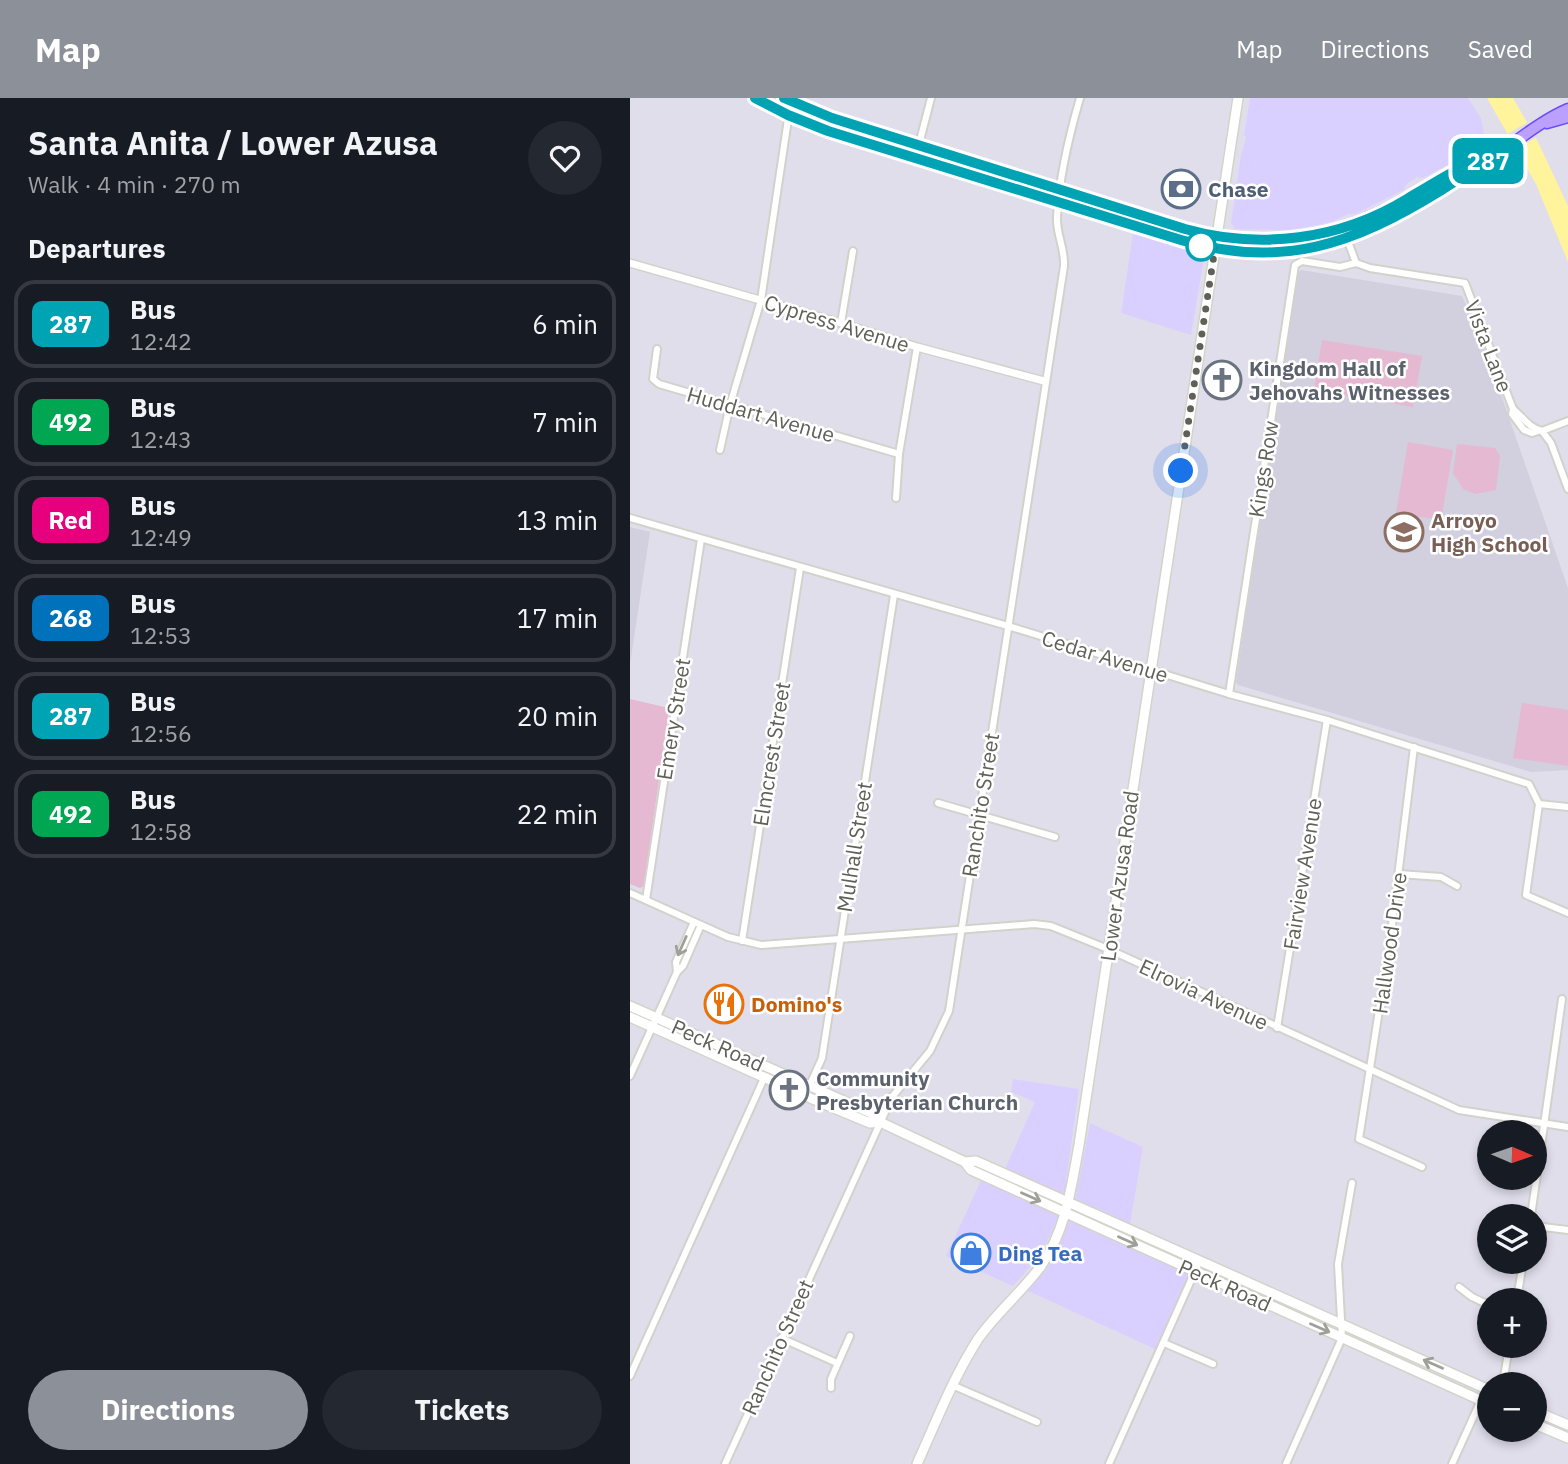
<!DOCTYPE html>
<html lang="en">
<head>
<meta charset="utf-8">
<style>
	:root { --surface:#171b24; --page:#242831; --text:#f1f3f6; --muted:#9ea1a6; --line:#363941; --accent:#8c9099 }
	body { margin:0; font-family:"IBM Plex Sans",sans-serif; background:var(--page); color:var(--text); height:100vh; display:flex; flex-direction:column; font-size:26px; white-space:nowrap }
	* { box-sizing:border-box; margin:0 }
	p { font-size:23px; color:var(--muted) }
	.icon { flex:none; width:38px; height:38px; fill:none; stroke:currentColor; stroke-width:2; stroke-linecap:round; stroke-linejoin:round }
	.map { position:relative; flex:1; overflow:hidden }
	.side { display:flex; flex-direction:column; background:var(--surface); width:630px }
	.side>* { flex:none }
	.badge { padding:0 14px; border-radius:10px; font-size:24px; line-height:46px }
	.needle { width:46px; rotate:92deg }
	.tools { position:absolute; left:847px; top:1022px; display:grid; gap:14px }
	.tools a { display:grid; place-items:center; width:70px; height:70px; border-radius:50%; background:var(--surface); box-shadow:0 4px 10px #0003; font-size:35px }
	.you { position:absolute; width:35px; height:35px; margin:-18px; border:5px solid #fff; border-radius:50%; background:#1a73e8; box-shadow:0 0 0 10px #1a73e833 }
	.map>.badge { position:absolute; translate:-50% -50%; box-shadow:0 0 0 4px #fff }
	h2 { padding:0 28px; font-size:26px; line-height:63px }
	.round { display:grid; place-items:center; flex:none; width:74px; height:74px; border-radius:37px; background:var(--page) }
	.overview { display:flex; align-items:center; justify-content:space-between; height:119px; padding:0 28px }
	h1 { font-size:33px; font-weight:800; line-height:52px }
	.button { display:flex; gap:14px; margin-top:auto; padding:14px 28px }
	.button a { flex:1; height:80px; border-radius:42px; background:var(--accent); color:#fff; font-size:28px; font-weight:800; line-height:80px; text-align:center }
	.button a+a { background:var(--page); color:var(--text) }
	ul { padding:0; list-style:none }
	li { display:flex; align-items:center; gap:21px; height:88px; margin:0 14px 10px; padding:0 14px; border:4px solid var(--line); border-radius:21px }
	li div { flex:1 }
	li b { display:block; font-size:26px }
	li em { font-style:normal }
	li .badge { min-width:77px; font-weight:700; text-align:center }
	header { display:flex; align-items:center; gap:42px; box-sizing:border-box; height:98px; padding:0 35px; background:var(--accent); color:#fff }
	header strong { font-size:33px }
	nav { display:flex; gap:38px; margin-inline-start:auto; font-size:24px }
	main { display:flex; flex:1; min-height:0 }
	.map>svg:first-child { display:block }
</style>
</head>
<body>
<header>
<strong>Map</strong>
<nav><a>Map</a><a>Directions</a><a>Saved</a></nav>
</header>
<main>
<section class="side">
<div class="overview"><div><h1>Santa Anita / Lower Azusa</h1><p>Walk · 4 min · 270 m</p></div><a class="round"><svg class="icon" aria-label="heart" viewBox="0 0 24 24"><path d="M12 20l-8-8c-3-5 5-10 8-4 3-6 11-1 8 4z"/></svg></a></div>
<h2>Departures</h2>
<ul>
<li><span class="badge" style="background:#00a3b4;color:#fff">287</span><div><b>Bus</b><p>12:42</p></div><em>6 min</em></li>
<li><span class="badge" style="background:#00a651;color:#fff">492</span><div><b>Bus</b><p>12:43</p></div><em>7 min</em></li>
<li><span class="badge" style="background:#e6007e;color:#fff">Red</span><div><b>Bus</b><p>12:49</p></div><em>13 min</em></li>
<li><span class="badge" style="background:#0072bc;color:#fff">268</span><div><b>Bus</b><p>12:53</p></div><em>17 min</em></li>
<li><span class="badge" style="background:#00a3b4;color:#fff">287</span><div><b>Bus</b><p>12:56</p></div><em>20 min</em></li>
<li><span class="badge" style="background:#00a651;color:#fff">492</span><div><b>Bus</b><p>12:58</p></div><em>22 min</em></li>
</ul>
<div class="button"><a>Directions</a><a>Tickets</a></div>
</section>
<div class="map">
<svg width="938" height="1366" viewBox="0 0 938 1366">
	<rect width="100%" height="100%" fill="#e1deec"/>
	<!-- commercial -->
	<g fill="#dad0ff">
		<path d="M620 0H838L851 20 856 47 793 80 787 79 777 86 774 92 725 116H718L702 124 661 132 605 131 601 125 611 57 616 40 614 37Z"/>
		<path d="M503 136 567 155 572 162 573 166 561 237 491 215Z"/>
		<path d="M383 981 449 991 434 1098 374 1073 405 1004 381 994Z"/>
		<path d="M460 1025 513 1049 500 1127 445 1103Z"/>
		<path d="M352 1080 431 1116 417 1144 400 1169 383 1188 316 1158Z"/>
		<path d="M440 1121 563 1174 527 1252 396 1192 421 1160Z"/>
	</g>
	<!-- education -->
	<g fill="#d2cfde">
		<path d="M671 172 832 198 857 256 938 490V672L901 674 608 587 606 584 668 175Z"/>
		<path d="M0 429 20 434 0 566Z"/>
	</g>
	<!-- green -->
	<g fill="#e5b9d1">
		<path d="M692 242 792 258 783 309 684 292Z"/>
		<path d="M778 344 823 352 811 422 766 415Z"/>
		<path d="M827 346 865 350 870 358 866 392 846 396 834 392 823 375Z"/>
		<path d="M0 601 39 610 14 788 10 790 0 786Z"/>
		<path d="M892 605 938 612V668L883 660Z"/>
	</g>
	<!-- water -->
	<path fill="#fff39b" d="M857 0H883L907 42 938 108V164L906 86Z"/>
	<!-- pier -->
	<path fill="#e1deec" d="M900 23 909 38 884 52 876 37Z"/>
	<g fill="none" stroke-linecap="round" stroke-linejoin="round">
		<defs>
			<g id="minor">
				<path d="M286 58 301 0"/>
				<path d="M713 130 726 165 740 170 835 185 883 311 882 316 894 332 902 335 908 333"/>
				<path d="M211 225 223 153"/>
				<path d="M27 251 23 281 29 286 269 356"/>
				<path d="M883 311C893 319 899 330 912 333L921 345 938 391"/>
				<path d="M912 333 938 323"/>
				<path d="M90 352 100 307 131 202 161 1"/>
				<path d="M266 400 269 356 287 249"/>
				<path d="M0 420 378 528 599 596 697 622 899 686 909 706"/>
				<path d="M599 596 665 167 672 163 710 169 726 165"/>
				<path d="M784 649 761 835 729 1041 792 1069"/>
				<path d="M308 705 425 739"/>
				<path d="M909 706 896 797 938 815"/>
				<path d="M909 706 938 709"/>
				<path d="M769 776 811 779 827 788"/>
				<path d="M0 795 98 839 131 847 404 826 421 828 478 851 829 1012 938 1029"/>
				<path d="M16 802 71 441"/>
				<path d="M112 843 170 470"/>
				<path d="M47 874 46 864 64 824"/>
				<path d="M647 930 697 622"/>
				<path d="M0 978 47 874 53 868 71 827"/>
				<path d="M175 998 192 960 264 497"/>
				<path d="M901 1118 932 901"/>
				<path d="M905 1128 938 1132"/>
				<path d="M829 1189 842 1199 859 1207"/>
				<path d="M887 1202 893 1164"/>
				<path d="M151 1240 207 1265"/>
				<path d="M534 1245 583 1266"/>
				<path d="M0 1278 135 978"/>
				<path d="M873 1286 879 1248"/>
				<path d="M322 1287 407 1324"/>
				<path d="M201 1290V1281L220 1238"/>
				<path d="M95 1366 262 999 300 953 319 913 434 168C435 150 426 136 427 119 429 80 439 38 450 0"/>
				<path d="M479 1366 570 1162"/>
				<path d="M656 1366 712 1240 708 1166 722 1085"/>
				<path d="M822 1366 856 1291"/>
			</g>
			<path id="tertiary" d="M0 165 211 225 287 249 414 283"/>
			<g id="secondary">
				<path d="M0 908 241 1015 250 1024 335 1064 341 1072 859 1306"/>
				<path d="M0 919 187 1003 240 1025 250 1024"/>
				<path d="M335 1064 346 1063 859 1292"/>
				<path d="M905 1313 938 1327"/>
				<path d="M905 1326 938 1340"/>
				<path d="M287 1366C306 1324 323 1280 348 1241 366 1215 392 1194 411 1168 436 1132 441 1090 449 1047L608 0"/>
			</g>
			<g id="primary">
				<path d="M125 0 158 17 198 33 571 148C596 151 620 155 646 154 724 151 790 107 854 66 881 48 908 24 938 11"/>
				<path d="M154 0 202 20 555 131C673 165 754 117 853 58L865 53"/>
				<path d="M917 25 938 19"/>
			</g>
		</defs>
		<!-- minor casing -->
		<use href="#minor" stroke="#d2d2cb" stroke-width="10"/>
		<!-- tertiary casing -->
		<use href="#tertiary" stroke="#d2d2cb" stroke-width="10"/>
		<!-- secondary casing -->
		<use href="#secondary" stroke="#d3d4c9" stroke-width="12"/>
		<!-- primary casing -->
		<use href="#primary" stroke="#694df6" stroke-width="13"/>
		<!-- minor -->
		<use href="#minor" stroke="#fff" stroke-width="6"/>
		<!-- tertiary -->
		<use href="#tertiary" stroke="#fff" stroke-width="7"/>
		<!-- secondary -->
		<use href="#secondary" stroke="#fff" stroke-width="9"/>
		<!-- primary -->
		<use href="#primary" stroke="#bba0ff" stroke-width="10"/>
	</g>
	<!-- one-way arrows -->
	<defs><path id="oneway-shaft" d="M-6 0H5M1.5-3L5.5 0L1.5 3" fill="none" stroke-width="1.6" stroke-linecap="round" stroke-linejoin="round" transform="scale(1.75)"/></defs>
	<g stroke="#a0a09b">
		<use href="#oneway-shaft" transform="translate(52 848) rotate(114)"/>
		<use href="#oneway-shaft" transform="translate(401 1099) rotate(24)"/>
		<use href="#oneway-shaft" transform="translate(498 1143) rotate(24)"/>
		<use href="#oneway-shaft" transform="translate(690 1230) rotate(24)"/>
		<use href="#oneway-shaft" transform="translate(803 1266) rotate(-156)"/>
	</g>
	<g fill="none" stroke-linecap="round" stroke-linejoin="round">
		<defs>
			<path id="line" d="M125 0 158 17 198 33 551 142C652 172 724 146 810 93 831 79 853 67 872 51 839 63 807 83 777 101 710 142 630 152 555 131L202 20 154 0"/>
		</defs>
		<!-- line casing -->
		<use href="#line" stroke="#fff" stroke-width="16"/>
		<!-- line -->
		<use href="#line" stroke="#00a3b4" stroke-width="10"/>
		<!-- walk -->
		<path stroke="#606058" stroke-width="7" stroke-dasharray="0 12.6" d="M551 373 585 150 571 148"/>
	</g>
	<!-- icons -->
	<defs>
		<symbol id="bank-ring" viewBox="-11 -11 22 22"><circle r="9.5" fill="#fff" stroke="#5c6f8a" stroke-width="1.5"/><path d="M-6-4H6V4H-6ZM0-2.3a2.3 2.3 0 1 0 0 4.6a2.3 2.3 0 1 0 0-4.6Z" fill="#5c6f8a"/></symbol>
		<symbol id="church-ring" viewBox="-11 -11 22 22"><circle r="9.5" fill="#fff" stroke="#6b7280" stroke-width="1.5"/><path d="M-1.2-6h2.4v3.5h3.3v2.4h-3.3V6h-2.4V-.1h-3.3v-2.4h3.3Z" fill="#6b7280"/></symbol>
		<symbol id="school-ring" viewBox="-11 -11 22 22"><circle r="9.5" fill="#fff" stroke="#8d6e63" stroke-width="1.5"/><path d="M0-5L7-2L0 1L-7-2ZM-4 1L0 2.5L4 1V4Q0 6-4 4Z" fill="#8d6e63"/></symbol>
		<symbol id="restaurant-ring" viewBox="-11 -11 22 22"><circle r="9.5" fill="#fff" stroke="#e8710a" stroke-width="1.5"/><path d="M-5-6h1v4h1v-4h1v4h1v-4h1v5L-1.5 .5V6h-2V.5L-5-1ZM5-6V6H3V1.5H1.5Q1.5-4 5-6Z" fill="#e8710a"/></symbol>
		<symbol id="shop-ring" viewBox="-11 -11 22 22"><circle r="9.5" fill="#fff" stroke="#3f7fe0" stroke-width="1.5"/><path d="M-5-2.5h2.3a2.7 3.5 0 0 1 5.4 0H5L5.5 6h-11ZM-1.5-2.5h3a1.5 2.3 0 0 0-3 0Z" fill="#3f7fe0"/></symbol>
	</defs>
	<g fill-rule="evenodd">
		<use href="#bank-ring" x="529" y="69" width="44" height="44"/>
		<use href="#church-ring" x="570" y="260" width="44" height="44"/>
		<use href="#school-ring" x="752" y="412" width="44" height="44"/>
		<use href="#restaurant-ring" x="72" y="884" width="44" height="44"/>
		<use href="#church-ring" x="137" y="970" width="44" height="44"/>
		<use href="#shop-ring" x="319" y="1133" width="44" height="44"/>
	</g>
	<!-- markers -->
	<circle fill="#fff" stroke="#00a3b4" stroke-width="3.5" cx="571" cy="148" r="14"/>
	<g text-anchor="middle" dominant-baseline="central" stroke-width="5" stroke-linejoin="round" paint-order="stroke">
		<!-- service labels -->
		<g font-size="21" font-weight="bold" fill="#4e5e75" stroke="#fff" text-anchor="start">
			<text x="578" y="91">Chase</text>
		</g>
		<!-- street labels -->
		<g font-size="21" fill="#606058" stroke="#fff">
			<text transform="translate(207 225) rotate(17)">Cypress Avenue</text>
			<text transform="translate(859 248) rotate(69)">Vista Lane</text>
			<text transform="translate(131 316) rotate(16)">Huddart Avenue</text>
			<text transform="translate(633 371) rotate(-81)">Kings Row</text>
			<text transform="translate(475 558) rotate(17)">Cedar Avenue</text>
			<text transform="translate(43 621) rotate(-81)">Emery Street</text>
			<text transform="translate(141 656) rotate(-81)">Elmcrest Street</text>
			<text transform="translate(350 707) rotate(-81)">Ranchito Street</text>
			<text transform="translate(224 749) rotate(-81)">Mulhall Street</text>
			<text transform="translate(672 776) rotate(-81)">Fairview Avenue</text>
			<text transform="translate(489 778) rotate(-82)">Lower Azusa Road</text>
			<text transform="translate(759 845) rotate(-82)">Hallwood Drive</text>
			<text transform="translate(574 896) rotate(25)">Elrovia Avenue</text>
			<text transform="translate(88 947) rotate(24)">Peck Road</text>
			<text transform="translate(595 1187) rotate(24)">Peck Road</text>
			<text transform="translate(147 1249) rotate(-66)">Ranchito Street</text>
		</g>
		<!-- worship labels -->
		<g font-size="21" font-weight="bold" fill="#5b616d" stroke="#fff" text-anchor="start">
			<text x="619" y="270">Kingdom Hall of<tspan x="619" dy="24">Jehovahs Witnesses</tspan></text>
			<text x="186" y="980">Community<tspan x="186" dy="24">Presbyterian Church</tspan></text>
		</g>
		<!-- education labels -->
		<g font-size="21" font-weight="bold" fill="#785e54" stroke="#fff" text-anchor="start">
			<text x="801" y="422">Arroyo<tspan x="801" dy="24">High School</tspan></text>
		</g>
		<!-- food labels -->
		<g font-size="21" font-weight="bold" fill="#c56008" stroke="#fff" text-anchor="start">
			<text x="121" y="906">Domino's</text>
		</g>
		<!-- shop labels -->
		<g font-size="21" font-weight="bold" fill="#366cbe" stroke="#fff" text-anchor="start">
			<text x="368" y="1155">Ding Tea</text>
		</g>
	</g>
</svg>
<div class="tools">
<a><svg class="needle" viewBox="-14 -14 28 28"><path d="M0-13l5 13h-10z" fill="#e53935"/><path d="M0 13l5-13h-10z" fill="#9ea1a6"/></svg></a>
<a><svg class="icon" aria-label="layers" viewBox="0 0 24 24"><path d="M12 4l9 5-9 5-9-5zM3 14l9 5 9-5"/></svg></a>
<a>+</a>
<a>−</a>
</div>
<div class="you" style="left:551px;top:373px"></div>
<b class="badge" style="left:858px;top:63px;background:#00a3b4;color:#fff">287</b>
</div>
</main>
</body>
</html>
